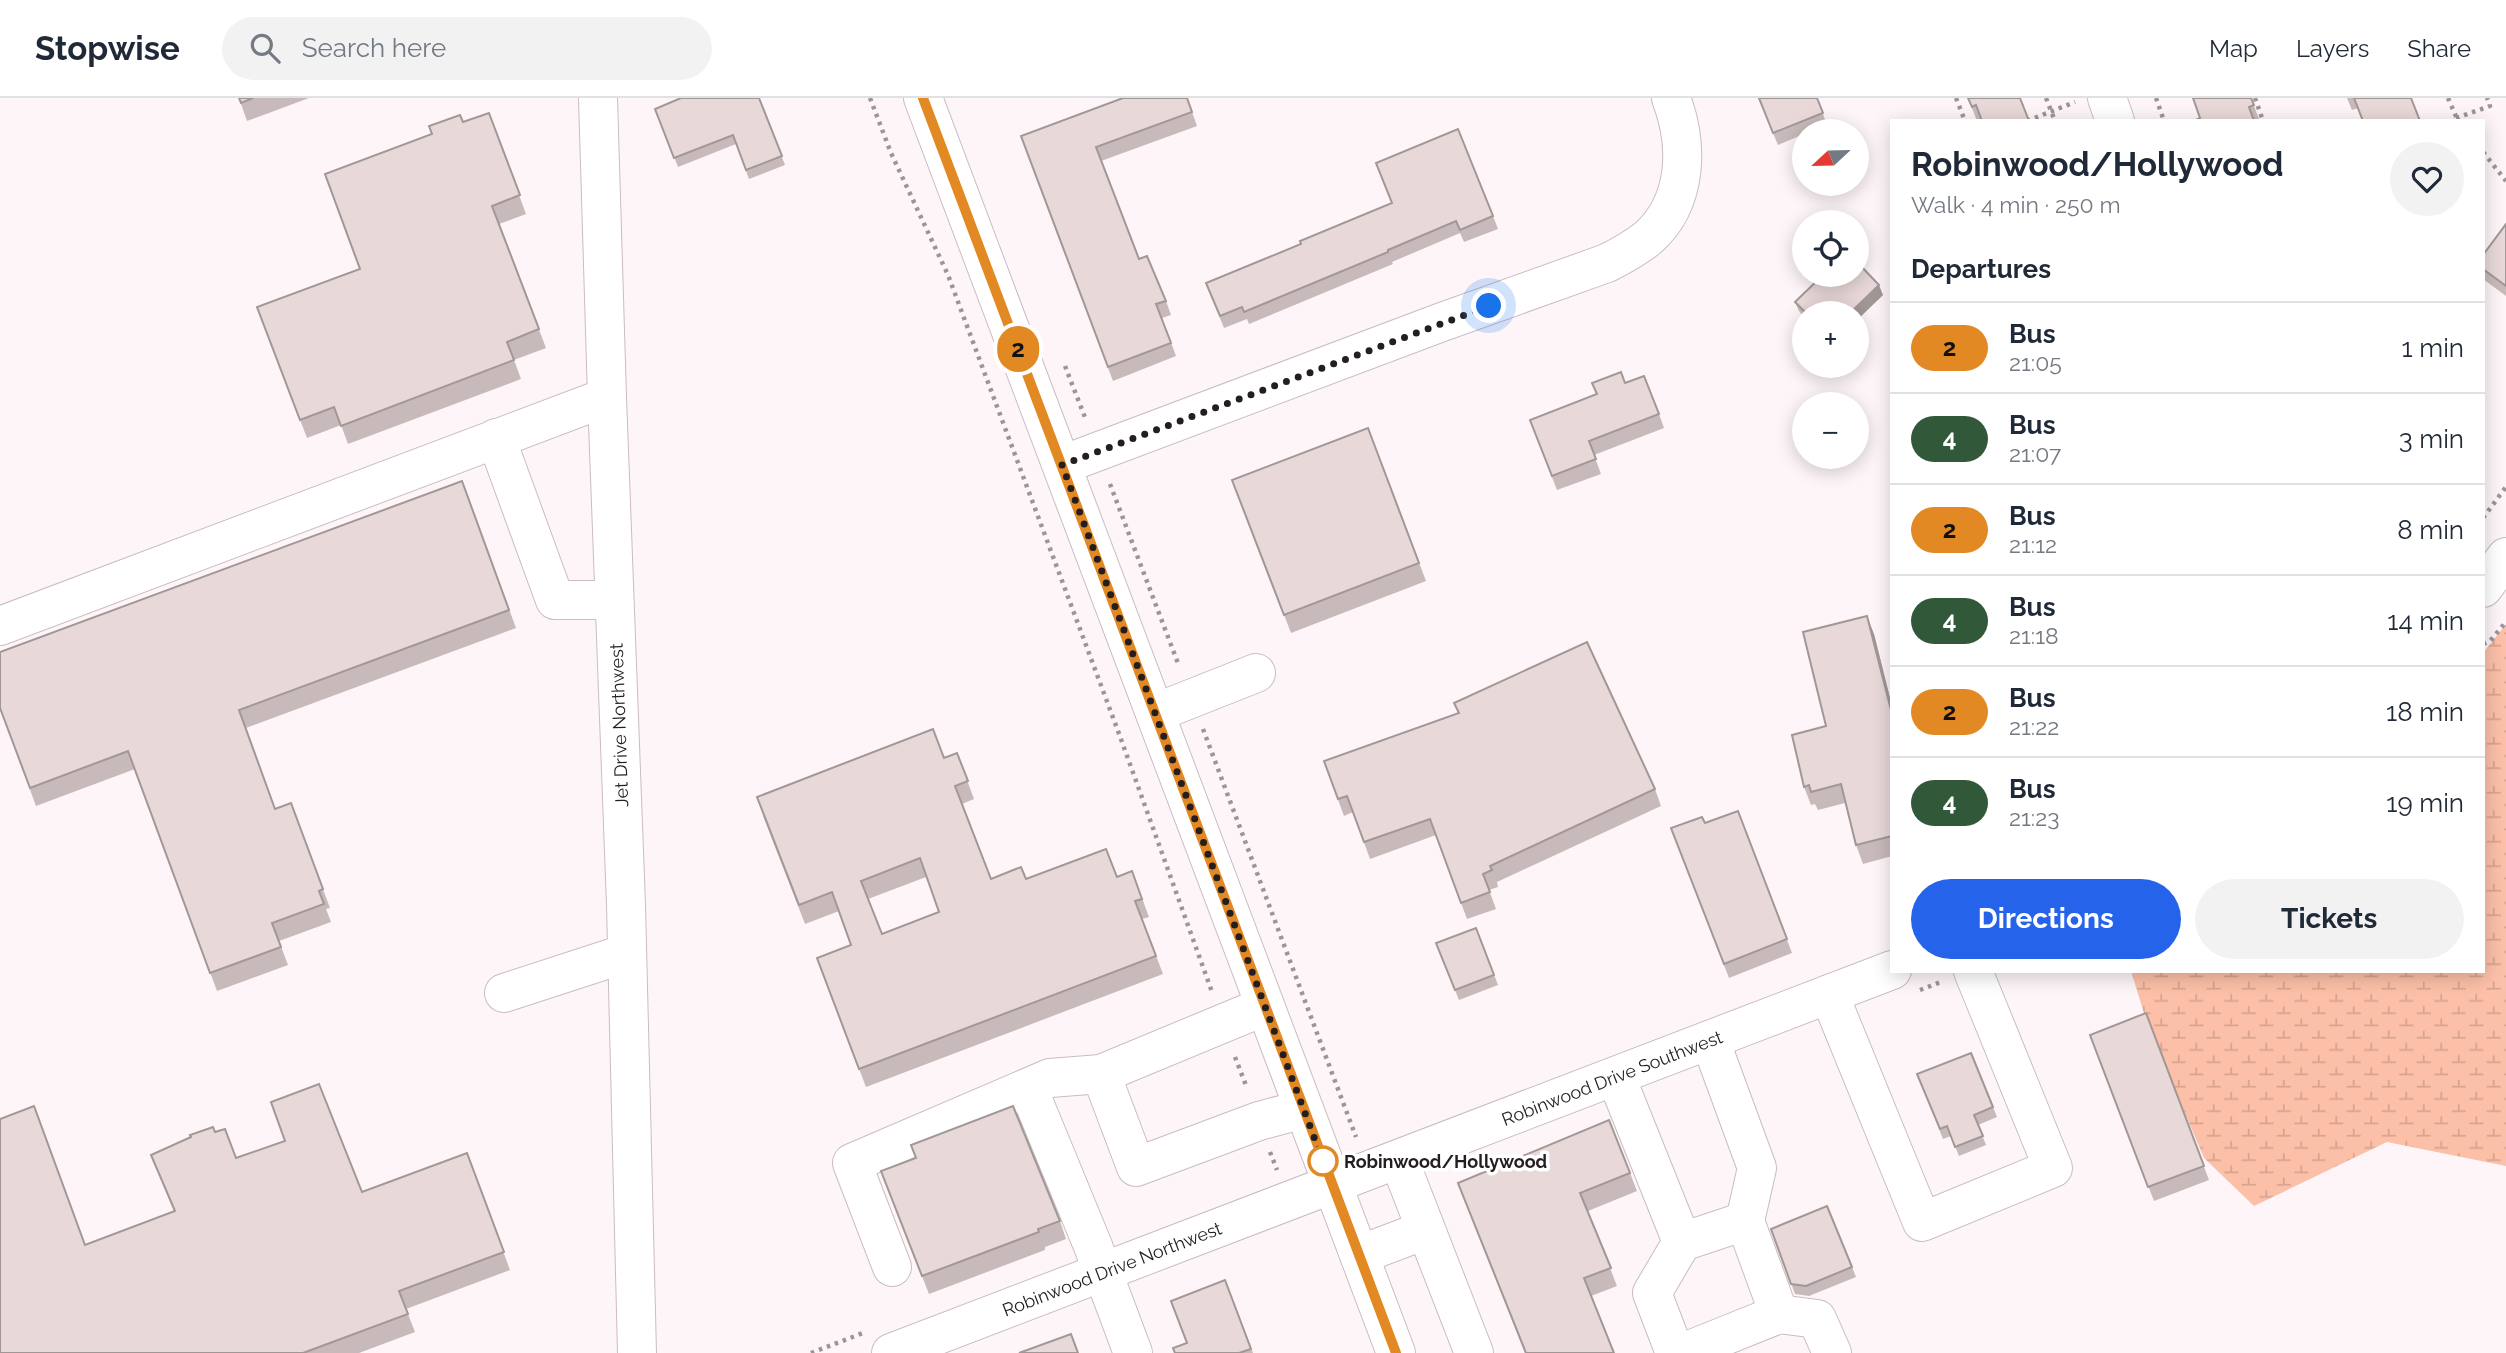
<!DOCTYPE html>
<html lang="en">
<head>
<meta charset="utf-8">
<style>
	:root { --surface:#fff; --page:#f2f2f3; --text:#1f2937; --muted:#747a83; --line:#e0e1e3; --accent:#2563eb }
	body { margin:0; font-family:Raleway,sans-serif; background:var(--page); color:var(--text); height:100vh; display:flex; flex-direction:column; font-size:26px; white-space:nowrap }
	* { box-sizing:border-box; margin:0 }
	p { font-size:23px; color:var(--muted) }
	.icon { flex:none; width:38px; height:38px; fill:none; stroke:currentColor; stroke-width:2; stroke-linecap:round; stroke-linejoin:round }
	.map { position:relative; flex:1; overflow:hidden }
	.details { position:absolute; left:1890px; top:21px; width:595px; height:854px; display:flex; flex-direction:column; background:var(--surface); border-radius:0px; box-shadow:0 4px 18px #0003 }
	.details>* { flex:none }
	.badge { padding:0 14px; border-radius:23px; font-size:24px; line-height:46px }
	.needle { width:46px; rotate:248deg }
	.controls { position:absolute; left:1792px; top:21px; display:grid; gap:14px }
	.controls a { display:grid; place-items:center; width:77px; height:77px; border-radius:50%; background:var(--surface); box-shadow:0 4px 18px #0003; font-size:35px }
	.you { position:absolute; width:35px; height:35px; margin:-18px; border:5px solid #fff; border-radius:50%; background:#1a73e8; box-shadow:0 0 0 10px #1a73e833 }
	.map>.badge { position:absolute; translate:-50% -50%; box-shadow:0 0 0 4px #fff }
	h2 { padding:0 21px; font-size:26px; line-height:63px }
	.round { display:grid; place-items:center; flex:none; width:74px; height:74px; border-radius:37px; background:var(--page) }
	.summary { display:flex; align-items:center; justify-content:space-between; height:119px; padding:0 21px }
	h1 { font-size:33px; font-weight:700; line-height:52px }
	.cta { display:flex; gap:14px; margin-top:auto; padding:14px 21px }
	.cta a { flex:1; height:80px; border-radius:42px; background:var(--accent); color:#fff; font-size:28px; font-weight:700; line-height:80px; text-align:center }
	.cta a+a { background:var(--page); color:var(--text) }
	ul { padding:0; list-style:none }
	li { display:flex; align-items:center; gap:21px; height:91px; padding:0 21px; border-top:2px solid var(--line) }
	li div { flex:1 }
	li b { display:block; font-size:26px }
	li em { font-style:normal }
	li .badge { min-width:77px; font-weight:700; text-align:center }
	header { display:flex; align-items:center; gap:42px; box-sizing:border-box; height:98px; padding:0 35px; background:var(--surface); border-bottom:2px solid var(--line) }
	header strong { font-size:33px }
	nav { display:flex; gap:38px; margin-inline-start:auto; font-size:24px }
	.search { width:490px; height:63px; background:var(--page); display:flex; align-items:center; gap:18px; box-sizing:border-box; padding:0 24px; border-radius:38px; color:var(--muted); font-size:26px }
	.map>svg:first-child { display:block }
</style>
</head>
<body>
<header>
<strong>Stopwise</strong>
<div class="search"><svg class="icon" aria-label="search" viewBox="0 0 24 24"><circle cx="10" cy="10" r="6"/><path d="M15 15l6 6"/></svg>Search here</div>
<nav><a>Map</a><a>Layers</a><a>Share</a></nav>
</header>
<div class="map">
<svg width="2506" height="1255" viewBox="0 0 2506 1255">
	<defs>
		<pattern id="wetland-marsh" width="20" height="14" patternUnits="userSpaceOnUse" patternTransform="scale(1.75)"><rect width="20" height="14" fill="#fcbfa7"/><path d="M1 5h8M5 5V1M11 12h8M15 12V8" fill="none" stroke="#d8a48f"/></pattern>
	</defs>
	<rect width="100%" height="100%" fill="#fef5f9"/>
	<!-- wetland -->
	<path fill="url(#wetland-marsh)" d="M2506 526V1068L2387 1044 2254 1108 2204 1060 2148 928 2131 873H2483V555Z"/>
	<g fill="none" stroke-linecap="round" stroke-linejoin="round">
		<defs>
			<g id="minor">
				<path d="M598 0 607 299 626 807 637 1255"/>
				<path d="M923 0 1396 1255"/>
				<path d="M2107 0 2115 23"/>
				<path d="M496 340 555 502H614"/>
				<path d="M1062 367 1442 224 1607 165C1621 158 1635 150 1648 140 1688 104 1689 47 1671 0"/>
				<path d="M2483 490 2506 459"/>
				<path d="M0 528 607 299"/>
				<path d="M1155 615 1256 575"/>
				<path d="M504 895 627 855"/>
				<path d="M1829 896 1922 1124 2053 1070 1973 873"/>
				<path d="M1265 908 1101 976 1136 1069 1259 1023 1304 1011"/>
				<path d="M1710 942 1757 1070 1745 1123"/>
				<path d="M1616 979 1682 1144 1652 1195 1675 1255"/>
				<path d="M1028 990 1093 1148 1133 1255"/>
				<path d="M1399 1062 1474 1255"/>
				<path d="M1682 1144 1745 1123 1779 1216 1682 1255"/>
				<path d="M1359 1157 1425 1132"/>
				<path d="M892 1169 852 1065 1050 980 1101 976"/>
				<path d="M1779 1216 1817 1221 1832 1255"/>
				<path d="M891 1255 1892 872"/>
			</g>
		</defs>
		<!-- minor casing -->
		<use href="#minor" stroke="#cabcc2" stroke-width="40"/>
		<!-- path -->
		<g stroke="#9c9498" stroke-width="4.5" stroke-dasharray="3.5 5" stroke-linecap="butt">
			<path d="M870 0 891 55 948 177 1118 633 1212 894"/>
			<path d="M1956 0 1965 23"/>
			<path d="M2046 0 2055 23"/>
			<path d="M2156 0 2164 23"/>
			<path d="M2255 0 2263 23"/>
			<path d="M2448 0 2458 23"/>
			<path d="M2456 20 2490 8 2487 0"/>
			<path d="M2027 23 2075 4"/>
			<path d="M2483 54 2506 83"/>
			<path d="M1065 268 1086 322"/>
			<path d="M1110 386 1179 568"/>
			<path d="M2483 420 2506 389"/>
			<path d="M2483 546 2490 543 2506 524"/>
			<path d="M1203 631 1356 1039"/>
			<path d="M1920 892 1941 884"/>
			<path d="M1235 959 1247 990"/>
			<path d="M1270 1054 1277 1072"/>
			<path d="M811 1255 863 1235"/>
		</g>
		<!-- minor -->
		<use href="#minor" stroke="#fff" stroke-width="38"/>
	</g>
	<!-- wall -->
	<g fill="#c8baba" fill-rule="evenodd">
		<path d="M239 0H309L247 23Z"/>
		<path d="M759 0 785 67 749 81 736 46 678 69 655 11Z"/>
		<path d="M1187 0 1197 28 1101 63 1139 161 1166 203 1171 217 1162 220 1176 258 1113 283 1021 38Z"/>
		<path d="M1758 0H1817L1827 27 1812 33H1804V36L1778 47Z"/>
		<path d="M1968 0H2020L1977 23Z"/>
		<path d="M2251 0 2259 21 2255 23H2194Z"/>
		<path d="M2347 0H2411L2358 10 2352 12Z"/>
		<path d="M489 15 526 116 499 126 546 250 514 262 521 281 348 346 341 327 307 340 257 209 360 171 432 36Z"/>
		<path d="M1493 118 1498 131 1464 144 1460 135 1392 164 1393 166 1249 226 1247 221 1224 230 1206 185 1301 146 1300 143Z"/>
		<path d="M2506 126V198L2483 181V157Z"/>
		<path d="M1883 197 1857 222V215H1804V219L1799 213 1795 204Z"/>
		<path d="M1625 285 1659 316 1664 330 1594 357 1601 376 1557 392 1530 322Z"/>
		<path d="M1368 330 1426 483 1291 535 1232 382Z"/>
		<path d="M462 383 516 530 246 630 275 711 291 705 330 810 326 811 331 824 279 843 288 867 217 893 135 671 36 708 0 610Z"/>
		<path d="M1874 536 1892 608V758L1863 766 1856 747 1845 705 1818 712 1815 706 1811 707 1804 689 1826 628Z"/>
		<path d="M1454 605 1655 691 1661 708 1497 784 1498 789 1489 792 1496 811 1467 821 1436 737 1370 761 1353 714 1344 718 1324 663 1458 615Z"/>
		<path d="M957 655 974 701 962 706 991 781 1117 779 1132 773 1149 819 1142 821 1163 876 866 989 817 860 851 847 839 813 805 826 763 718 944 660ZM926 779 939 814 882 836 868 801Z"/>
		<path d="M1738 713 1792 855 1729 880 1671 730 1705 725Z"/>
		<path d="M1476 830 1498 887 1459 902 1436 845Z"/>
		<path d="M2146 915 2209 1082 2154 1103 2090 937Z"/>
		<path d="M1917 976 1993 1009 1997 1019 1978 1027 1986 1047 1959 1058 1951 1038 1943 1041Z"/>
		<path d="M215 1034 236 1060 362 1094 467 1055 510 1172 406 1211 415 1234 359 1255H0L85 1147 174 1113 151 1057Z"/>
		<path d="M881 1073 1060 1123 1066 1141 1045 1149V1152L929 1196Z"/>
		<path d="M1630 1075 1637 1093 1588 1113 1617 1188 1591 1198 1614 1255H1525L1458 1085Z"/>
		<path d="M1771 1131 1852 1169 1856 1179 1809 1198 1795 1196Z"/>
		<path d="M1225 1182 1253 1255H1175L1187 1245Z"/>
	</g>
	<!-- shaded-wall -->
	<g fill="#a29797">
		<path d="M1879 187 1883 197 1857 222V215H1850Z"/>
		<path d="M1867 518 1874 536 1892 608V616Z"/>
	</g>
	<!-- building -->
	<g fill="#e8d8d8" stroke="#a29797" stroke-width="2" fill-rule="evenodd">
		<path d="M239 0H253L241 5Z"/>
		<path d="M681 0H759L782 58 746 72 733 37 674 60 655 11Z"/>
		<path d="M1123 0H1187L1192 14 1096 49 1139 161 1147 158 1166 203 1156 206 1171 245 1108 269 1021 38Z"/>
		<path d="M1759 0H1817L1823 15 1773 35Z"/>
		<path d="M1968 0H2020L2029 23H1982L1976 7 1972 9Z"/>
		<path d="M2193 0H2251L2254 7 2249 9 2254 23H2194L2200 20Z"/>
		<path d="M2354 0H2411L2420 23H2363Z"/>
		<path d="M489 15 520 97 492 108 539 231 507 244 514 262 341 328 334 309 300 322 257 209 360 171 325 76 432 36 429 28 460 17 463 24Z"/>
		<path d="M1458 31 1493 118 1460 132 1456 123 1388 152V154L1244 214 1242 209 1220 218 1206 185 1301 146 1300 143 1392 105 1376 65Z"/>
		<path d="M2506 126V188L2483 171V157Z"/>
		<path d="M1857 164 1879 187 1850 215H1806L1795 204 1823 177H1857Z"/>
		<path d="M1621 274 1625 285 1644 278 1659 316 1589 343 1596 361 1552 378 1530 322 1597 296 1592 285Z"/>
		<path d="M1368 330 1419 465 1284 517 1232 382Z"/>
		<path d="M462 383 509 512 239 612 275 711 291 705 323 791 319 793 324 806 272 825 281 849 210 875 128 653 30 690 0 610V554Z"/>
		<path d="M1867 518 1892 616V738L1856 747 1841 686 1811 694 1809 687 1804 689 1792 637 1826 628 1803 534Z"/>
		<path d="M1587 544 1655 691 1490 768 1492 772 1483 776 1490 794 1461 805 1430 721 1364 744 1347 698 1338 701 1324 663 1459 615 1454 605Z"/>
		<path d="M933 631 944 660 957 655 968 683 955 688 991 781 1021 769 1026 781 1106 751 1117 779 1132 773 1142 801 1135 803 1156 858 859 971 817 860 851 847 832 794 799 807 757 699ZM920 760 939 814 882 836 861 783Z"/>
		<path d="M1738 713 1787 841 1724 866 1671 730 1702 719 1705 725Z"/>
		<path d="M1476 830 1494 877 1455 892 1436 845Z"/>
		<path d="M2146 915 2204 1068 2148 1089 2090 937Z"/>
		<path d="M1971 955 1993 1009 1974 1017 1983 1038 1955 1049 1947 1028 1940 1031 1917 976Z"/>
		<path d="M319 986 362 1094 467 1055 504 1154 399 1193 408 1216 303 1255H0V1021L34 1008 85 1147 175 1113 151 1057 191 1039 190 1037 213 1029 215 1034 225 1031 236 1060 285 1043 271 1004Z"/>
		<path d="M1013 1008 1060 1123 1038 1131 1039 1134 922 1178 881 1073 916 1060 911 1047Z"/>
		<path d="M1609 1022 1630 1075 1580 1095 1611 1170 1584 1180 1614 1255H1526L1458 1085Z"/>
		<path d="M1827 1108 1852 1169 1806 1188 1791 1186 1771 1131Z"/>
		<path d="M1225 1182 1251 1251 1239 1255H1175L1173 1250 1187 1245 1171 1203Z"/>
		<path d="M1071 1236 1078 1255H1019Z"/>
	</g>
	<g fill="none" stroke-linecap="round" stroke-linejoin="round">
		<defs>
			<path id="line" d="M923 0 1396 1255"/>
		</defs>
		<!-- line casing -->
		<use href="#line" stroke="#fff" stroke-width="16"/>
		<!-- line -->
		<use href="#line" stroke="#e28923" stroke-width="10"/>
		<!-- walk -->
		<path stroke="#241e21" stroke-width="7" stroke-dasharray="0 12.6" d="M1323 1063 1062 367 1489 208"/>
	</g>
	<!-- markers -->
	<circle fill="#fff" stroke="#e28923" stroke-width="3.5" cx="1323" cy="1063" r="14"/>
	<g text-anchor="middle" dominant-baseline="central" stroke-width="7" stroke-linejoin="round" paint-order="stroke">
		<!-- street labels -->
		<g font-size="18" fill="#241e21" stroke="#fff">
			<text transform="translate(619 627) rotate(-92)">Jet Drive Northwest</text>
			<text transform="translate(1612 980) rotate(-21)">Robinwood Drive Southwest</text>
			<text transform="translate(1112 1171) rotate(-21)">Robinwood Drive Northwest</text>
		</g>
		<!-- stop labels -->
		<g font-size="18" font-weight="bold" fill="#241e21" stroke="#fff" text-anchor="start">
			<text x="1344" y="1063">Robinwood/Hollywood</text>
		</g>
	</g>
</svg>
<div class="controls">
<a><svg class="needle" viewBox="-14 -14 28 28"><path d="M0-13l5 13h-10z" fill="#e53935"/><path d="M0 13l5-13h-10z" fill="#747a83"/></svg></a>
<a><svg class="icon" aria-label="locate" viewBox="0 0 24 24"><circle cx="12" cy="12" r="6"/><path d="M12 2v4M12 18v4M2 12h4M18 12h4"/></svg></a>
<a>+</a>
<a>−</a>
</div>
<div class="you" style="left:1489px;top:208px"></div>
<b class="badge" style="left:1018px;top:251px;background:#e28923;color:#111">2</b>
<section class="details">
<div class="summary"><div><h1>Robinwood/Hollywood</h1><p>Walk · 4 min · 250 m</p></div><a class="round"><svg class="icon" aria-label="heart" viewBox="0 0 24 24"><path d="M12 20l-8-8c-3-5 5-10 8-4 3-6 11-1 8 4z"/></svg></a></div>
<h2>Departures</h2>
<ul>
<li><span class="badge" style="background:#e28923;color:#111">2</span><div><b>Bus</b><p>21:05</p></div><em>1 min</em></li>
<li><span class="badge" style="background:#32583a;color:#fff">4</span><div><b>Bus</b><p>21:07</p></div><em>3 min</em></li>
<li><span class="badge" style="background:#e28923;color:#111">2</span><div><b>Bus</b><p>21:12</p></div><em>8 min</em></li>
<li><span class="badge" style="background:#32583a;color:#fff">4</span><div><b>Bus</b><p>21:18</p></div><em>14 min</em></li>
<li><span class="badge" style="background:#e28923;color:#111">2</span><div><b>Bus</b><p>21:22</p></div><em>18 min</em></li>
<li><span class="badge" style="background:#32583a;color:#fff">4</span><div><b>Bus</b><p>21:23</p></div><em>19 min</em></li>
</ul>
<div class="cta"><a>Directions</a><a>Tickets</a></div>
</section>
</div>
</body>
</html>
